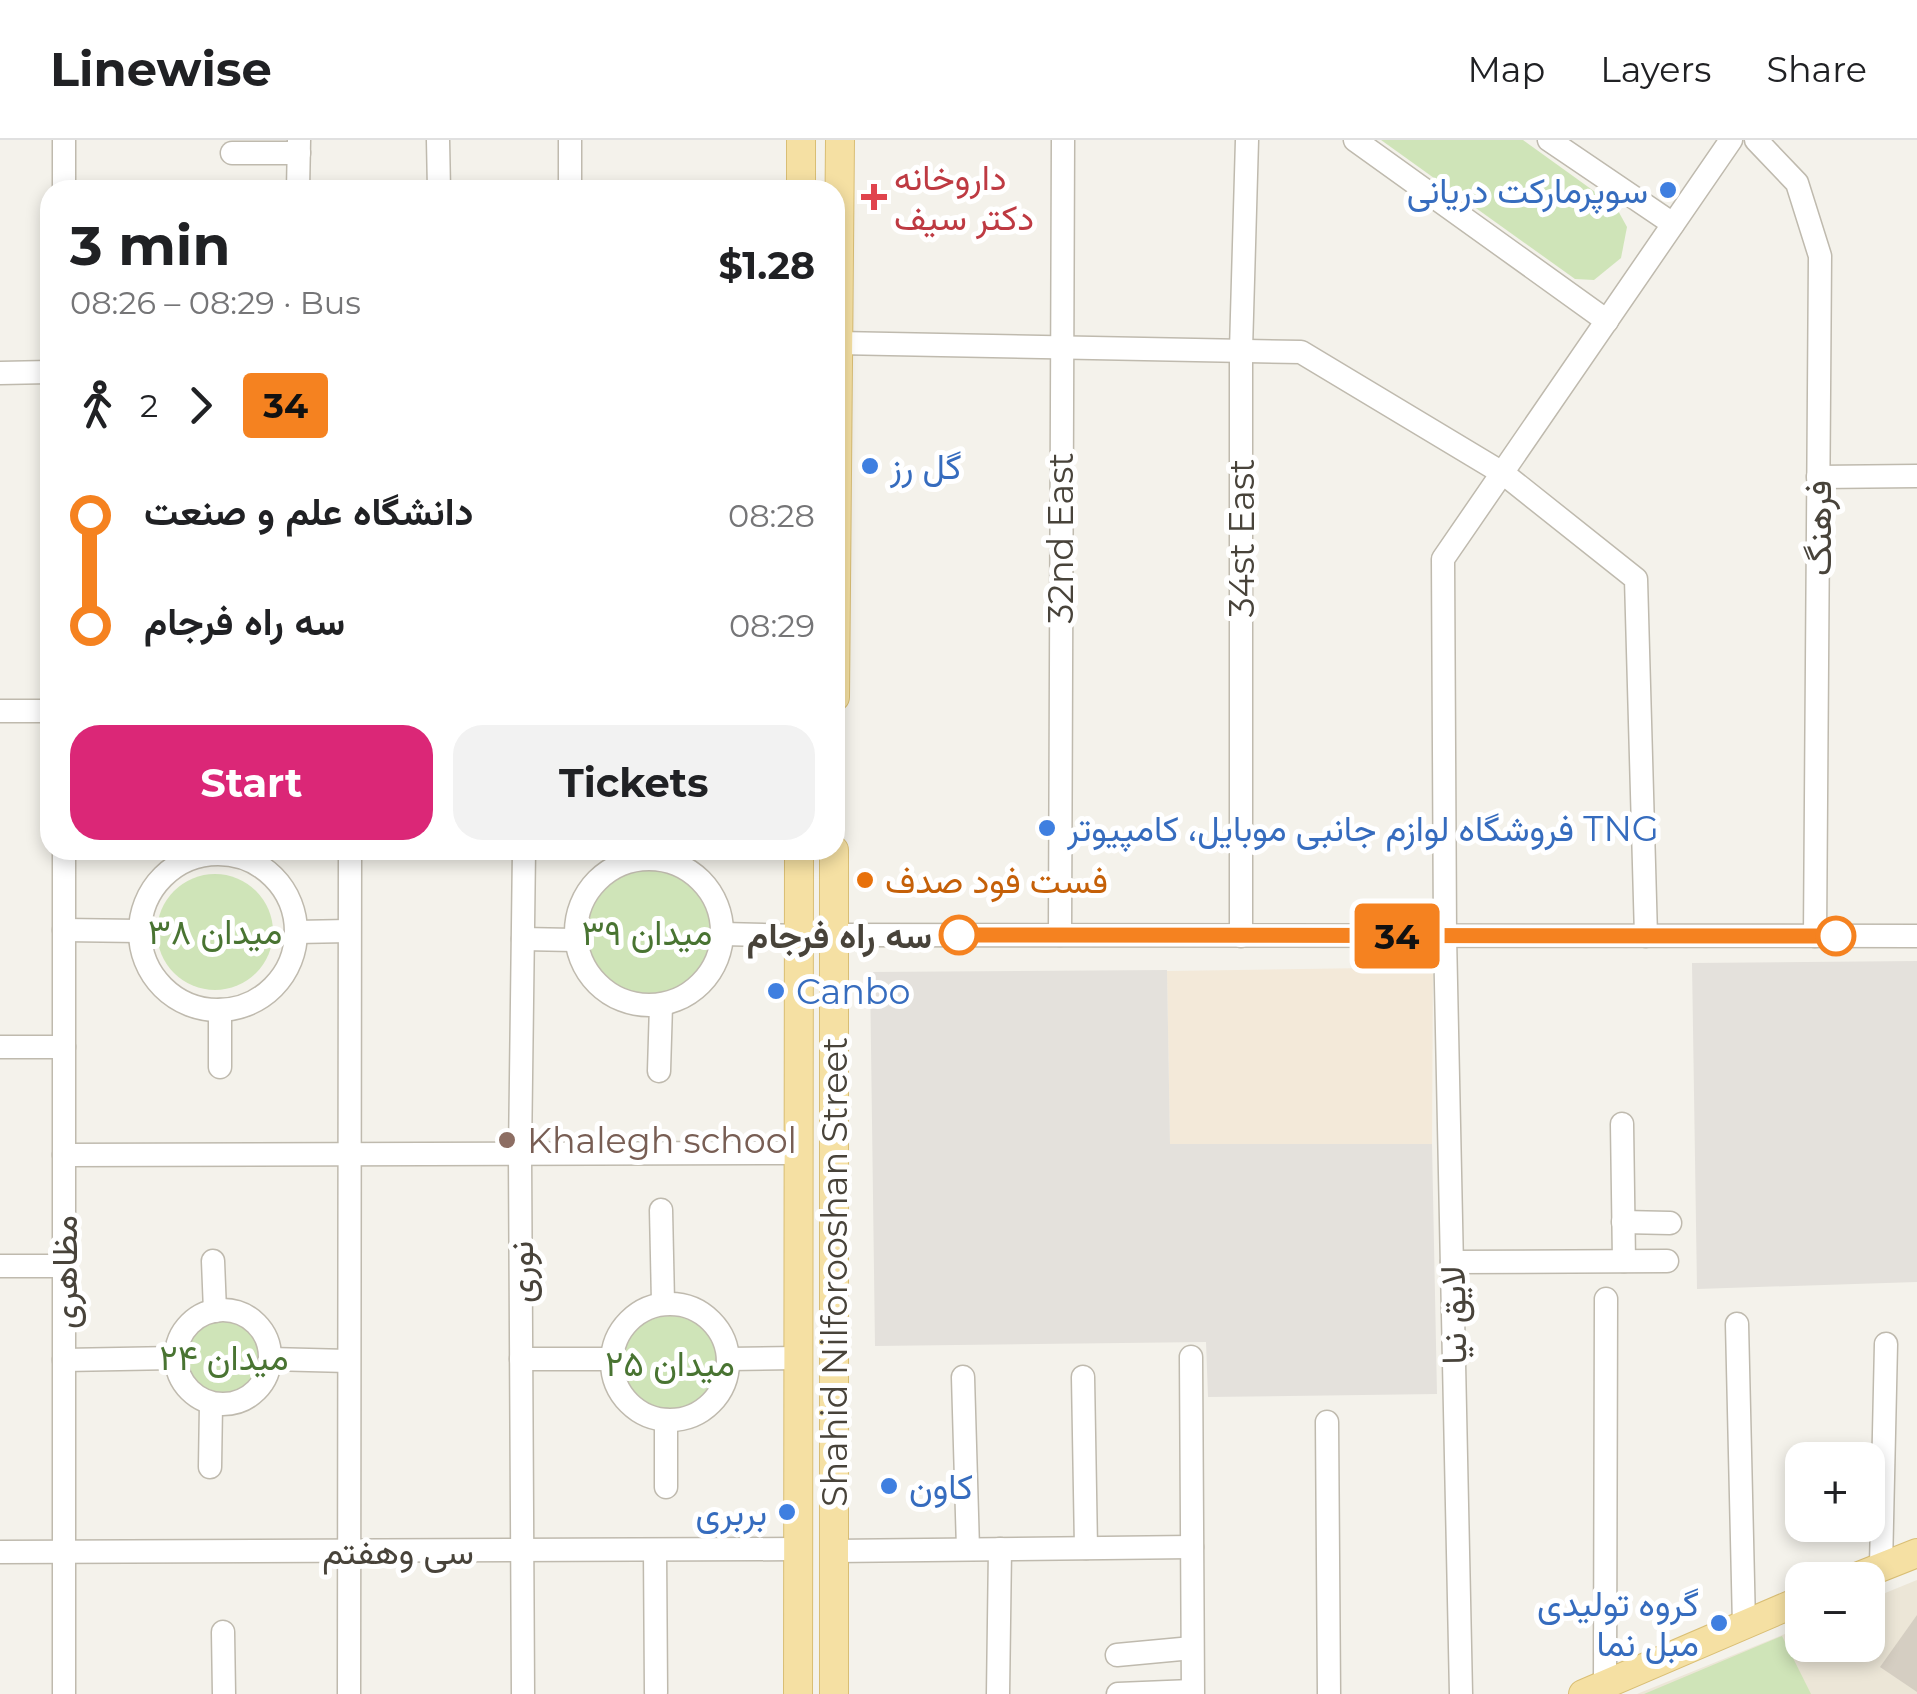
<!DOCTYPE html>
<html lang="en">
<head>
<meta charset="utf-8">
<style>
	:root { --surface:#fff; --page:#f2f2f2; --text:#202124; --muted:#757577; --line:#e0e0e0; --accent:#db2777 }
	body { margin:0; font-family:Montserrat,Vazirmatn,sans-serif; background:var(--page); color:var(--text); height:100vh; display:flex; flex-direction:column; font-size:38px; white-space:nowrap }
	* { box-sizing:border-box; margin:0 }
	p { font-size:32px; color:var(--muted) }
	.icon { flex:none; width:55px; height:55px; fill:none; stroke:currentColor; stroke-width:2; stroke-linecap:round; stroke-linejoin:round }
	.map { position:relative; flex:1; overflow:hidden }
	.details { position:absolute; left:40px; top:40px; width:805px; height:680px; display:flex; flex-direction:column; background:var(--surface); border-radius:30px; box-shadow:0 5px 15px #0003 }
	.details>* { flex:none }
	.badge { padding:0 20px; border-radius:8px; font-size:35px; line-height:65px }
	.buttons { position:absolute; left:1785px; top:1302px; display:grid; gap:20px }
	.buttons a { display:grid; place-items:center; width:100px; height:100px; border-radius:20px; background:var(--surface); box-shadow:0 5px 15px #0003; font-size:50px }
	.map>.badge { position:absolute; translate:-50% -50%; box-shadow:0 0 0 5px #fff }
	.legs { display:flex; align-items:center; gap:15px; height:110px; padding:0 30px; font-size:32px }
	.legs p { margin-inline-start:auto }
	.overview { display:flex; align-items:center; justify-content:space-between; height:170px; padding:0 30px }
	h1 { font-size:55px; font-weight:700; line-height:75px }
	.action { display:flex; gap:20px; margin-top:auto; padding:20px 30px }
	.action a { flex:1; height:115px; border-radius:30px; background:var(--accent); color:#fff; font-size:40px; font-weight:700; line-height:115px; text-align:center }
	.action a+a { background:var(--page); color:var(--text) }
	ul { padding:0 30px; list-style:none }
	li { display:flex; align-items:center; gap:35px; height:110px; font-size:38px }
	li i { display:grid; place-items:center; width:15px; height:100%; margin:0 12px; background:currentColor }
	li i::after { content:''; width:25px; height:25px; margin:-12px; border:8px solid; border-radius:50%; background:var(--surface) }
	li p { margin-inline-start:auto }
	li:first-child i { background:linear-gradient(#0000 50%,currentColor 0) }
	li:last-child i { background:linear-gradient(currentColor 50%,#0000 0) }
	header { display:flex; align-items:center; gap:60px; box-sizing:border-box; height:140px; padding:0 50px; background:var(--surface); border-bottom:2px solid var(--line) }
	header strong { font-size:48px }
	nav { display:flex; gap:55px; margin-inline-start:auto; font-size:35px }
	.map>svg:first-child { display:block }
</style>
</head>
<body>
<header>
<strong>Linewise</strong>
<nav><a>Map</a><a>Layers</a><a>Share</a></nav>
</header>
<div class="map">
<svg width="1917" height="1554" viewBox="0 0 1917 1554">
	<rect width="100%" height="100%" fill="#f4f2eb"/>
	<!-- commercial -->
	<path fill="#f3e9d9" d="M1433 827 1432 1004H1170L1167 831Z"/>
	<!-- industrial -->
	<g fill="#e4e1dc">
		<path d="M1917 821V1142L1697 1149 1692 823Z"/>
		<path d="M1167 830 1170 1004H1432L1437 1254 1208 1257 1206 1202 875 1206 870 832Z"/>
	</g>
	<!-- education -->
	<path fill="#ece6d7" d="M1917 1440V1554H1637L1802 1487V1505H1868V1460Z"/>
	<!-- green -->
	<g fill="#cfe4b8">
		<path d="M1381 0H1523L1616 67 1627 87 1621 118 1594 140 1575 139Z"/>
		<path d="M652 718 694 733 723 794 685 856 617 859C574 818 569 799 592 744Z"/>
		<circle cx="215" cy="792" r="58"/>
		<circle cx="223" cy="1217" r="44"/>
		<circle cx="670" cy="1223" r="47"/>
		<path d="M1782 1496 1811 1554H1644Z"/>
	</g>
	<!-- building -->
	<path fill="#d5cec2" d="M1917 1475V1552L1880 1527Z"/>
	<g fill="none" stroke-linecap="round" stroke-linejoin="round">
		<defs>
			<g id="minor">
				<path d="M438 0 439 50"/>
				<path d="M1355 0 1607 181"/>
				<path d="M1549 0 1673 84"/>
				<path d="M1756 0 1797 43 1820 116 1815 796"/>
				<path d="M232 13H299"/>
				<path d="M64 50V0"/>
				<path d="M298 50 299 0"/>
				<path d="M570 50V0"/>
				<path d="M838 203 1301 212 1504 334 1636 439 1646 796"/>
				<path d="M0 233 50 232"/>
				<path d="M1818 337 1917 336"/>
				<path d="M0 571H50"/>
				<circle cx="218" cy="792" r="78"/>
				<circle cx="649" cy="792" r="73"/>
				<path d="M64 790 140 791"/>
				<path d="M296 792 349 791"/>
				<path d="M723 794 799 796"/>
				<path d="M833 795 1917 796"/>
				<path d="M1060 795 1063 0"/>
				<path d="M1241 796V210L1247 0"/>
				<path d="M523 799 574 800"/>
				<path d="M220 870V927"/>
				<path d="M0 907H64"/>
				<path d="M659 931 661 865"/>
				<path d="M1622 984 1624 1121"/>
				<path d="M64 1015 798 1013"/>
				<path d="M661 1070 663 1162"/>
				<path d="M1623 1082 1670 1083"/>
				<path d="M213 1121 215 1171"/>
				<path d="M1452 1122 1667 1121"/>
				<path d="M0 1126H64"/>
				<circle cx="670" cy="1222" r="58"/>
				<circle cx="223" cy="1217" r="47"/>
				<path d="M1737 1184 1744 1485"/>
				<path d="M1191 1217 1193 1554"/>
				<path d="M270 1219 348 1221"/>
				<path d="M521 1219H612"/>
				<path d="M728 1219 797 1218"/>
				<path d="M64 1220 175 1218"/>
				<path d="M963 1237 968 1409"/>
				<path d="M1083 1237 1086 1408"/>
				<path d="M666 1280V1347"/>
				<path d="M1327 1282 1329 1554"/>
				<path d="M210 1327 211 1264"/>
				<path d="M655 1410 656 1552"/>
				<path d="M834 1411 1192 1407"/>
				<path d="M0 1412 796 1409"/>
				<path d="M1881 1426 1886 1204"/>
				<path d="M223 1492 224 1554"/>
				<path d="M1117 1515 1192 1508"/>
				<path d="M1605 1544 1606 1159"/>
				<path d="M64 1554V710"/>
				<path d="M349 1554 350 710"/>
				<path d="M523 1554 520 1014 524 710"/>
				<path d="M998 1554 1000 1409"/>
				<path d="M1118 1554 1192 1551"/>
				<path d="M1461 1554 1445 796 1443 419 1731 0"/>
			</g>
			<g id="major">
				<path d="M801 50V0"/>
				<path d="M835 557 840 0"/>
				<path d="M834 710V1554"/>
				<path d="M1849 1440 1917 1413"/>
				<path d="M798 1554 799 710"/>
				<path d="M1583 1554 1802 1460"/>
			</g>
		</defs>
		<!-- minor casing -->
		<use href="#minor" stroke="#bfbaae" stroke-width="25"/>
		<!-- major casing -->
		<use href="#major" stroke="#d9be74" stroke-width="30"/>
		<!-- minor -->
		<use href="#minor" stroke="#fff" stroke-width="22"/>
		<!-- major -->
		<use href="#major" stroke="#f5e0a3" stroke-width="28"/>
	</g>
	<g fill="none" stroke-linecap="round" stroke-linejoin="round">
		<defs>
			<path id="line-1" d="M959 795 1836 796"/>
		</defs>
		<!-- line-1 casing -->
		<use href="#line-1" stroke="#fff" stroke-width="22"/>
		<!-- line-1 -->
		<use href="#line-1" stroke="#f58220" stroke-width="15"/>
	</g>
	<!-- markers -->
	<g fill="#3f7fe0" stroke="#fff" stroke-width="4">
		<circle cx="1668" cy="50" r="10"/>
		<circle cx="870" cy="326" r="10"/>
		<circle cx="1047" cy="688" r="10"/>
		<circle cx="776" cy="851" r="10"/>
		<circle cx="889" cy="1346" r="10"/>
		<circle cx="787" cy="1372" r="10"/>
		<circle cx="1719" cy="1483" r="10"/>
	</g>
	<path fill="#e0444e" stroke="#fff" stroke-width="4" d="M869 42h10v10h10v10h-10v10h-10v-10h-10v-10h10z"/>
	<circle fill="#e8710a" stroke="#fff" stroke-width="4" cx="865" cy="740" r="10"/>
	<g fill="#fff" stroke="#f58220" stroke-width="5">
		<circle cx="959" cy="795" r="18"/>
		<circle cx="1836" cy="796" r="18"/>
	</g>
	<circle fill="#8d6e63" stroke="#fff" stroke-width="4" cx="507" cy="1000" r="10"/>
	<g text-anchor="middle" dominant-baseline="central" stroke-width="10" stroke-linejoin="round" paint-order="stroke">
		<!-- health labels -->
		<g font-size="35" fill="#be3a42" stroke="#fff" text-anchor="start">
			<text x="894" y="37">داروخانه<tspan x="894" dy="40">دکتر سیف</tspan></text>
		</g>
		<!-- shop labels -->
		<g font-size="35" fill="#366cbe" stroke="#fff" text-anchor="start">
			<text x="1648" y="50" text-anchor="end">سوپرمارکت دریانی</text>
			<text x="890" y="326">گل رز</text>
			<text x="1067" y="688">فروشگاه لوازم جانبی موبایل، کامپيوتر TNG</text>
			<text x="796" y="851">Canbo</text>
			<text x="909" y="1346">کاون</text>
			<text x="767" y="1372" text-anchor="end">بربری</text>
			<text x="1699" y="1463" text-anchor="end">گروه تولیدی<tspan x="1699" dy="40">مبل نما</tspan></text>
		</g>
		<!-- street labels -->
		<g font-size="35" fill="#48433a" stroke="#fff">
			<text transform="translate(1818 388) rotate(-90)">فرهنگ</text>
			<text transform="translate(1060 398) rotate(-90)">32nd East</text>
			<text transform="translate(1241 398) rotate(-90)">34st East</text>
			<text transform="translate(64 1132) rotate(-90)">مظاهری</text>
			<text transform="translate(520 1132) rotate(-90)">نوری</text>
			<text transform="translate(834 1132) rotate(-90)">Shahid Nilforooshan Street</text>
			<text transform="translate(1453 1175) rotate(-91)">لایق نیا</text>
			<text x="398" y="1411">سی وهفتم</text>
		</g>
		<!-- food labels -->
		<g font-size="35" fill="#c56008" stroke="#fff" text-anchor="start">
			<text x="885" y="740">فست فود صدف</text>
		</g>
		<!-- park labels -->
		<g font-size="35" fill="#497432" stroke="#fff">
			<text x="215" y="791">میدان ۳۸</text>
			<text x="647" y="792">میدان ۳۹</text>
			<text x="224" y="1217">میدان ۲۴</text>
			<text x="670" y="1223">میدان ۲۵</text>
		</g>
		<!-- stop labels -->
		<g font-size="35" font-weight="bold" fill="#48433a" stroke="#fff" text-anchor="end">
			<text x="932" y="795">سه راه فرجام</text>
		</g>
		<!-- education labels -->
		<g font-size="35" fill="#785e54" stroke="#fff" text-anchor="start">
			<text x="527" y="1000">Khalegh school</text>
		</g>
	</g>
</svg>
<div class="buttons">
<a>+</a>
<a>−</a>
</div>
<b class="badge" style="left:1397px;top:796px;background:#f58220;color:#111">34</b>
<section class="details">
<div class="overview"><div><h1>3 min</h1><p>08:26 – 08:29 · Bus</p></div><b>$1.28</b></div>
<div class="legs"><svg class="icon" aria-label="walk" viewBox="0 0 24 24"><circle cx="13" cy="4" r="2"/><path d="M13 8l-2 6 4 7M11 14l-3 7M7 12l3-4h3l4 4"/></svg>2<svg class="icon" aria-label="forward" viewBox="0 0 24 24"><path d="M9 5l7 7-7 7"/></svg><b class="badge" style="background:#f58220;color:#111">34</b></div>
<ul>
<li><i style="color:#f58220"></i><b>دانشگاه علم و صنعت</b><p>08:28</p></li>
<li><i style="color:#f58220"></i><b>سه راه فرجام</b><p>08:29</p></li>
</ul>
<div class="action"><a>Start</a><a>Tickets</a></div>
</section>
</div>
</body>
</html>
